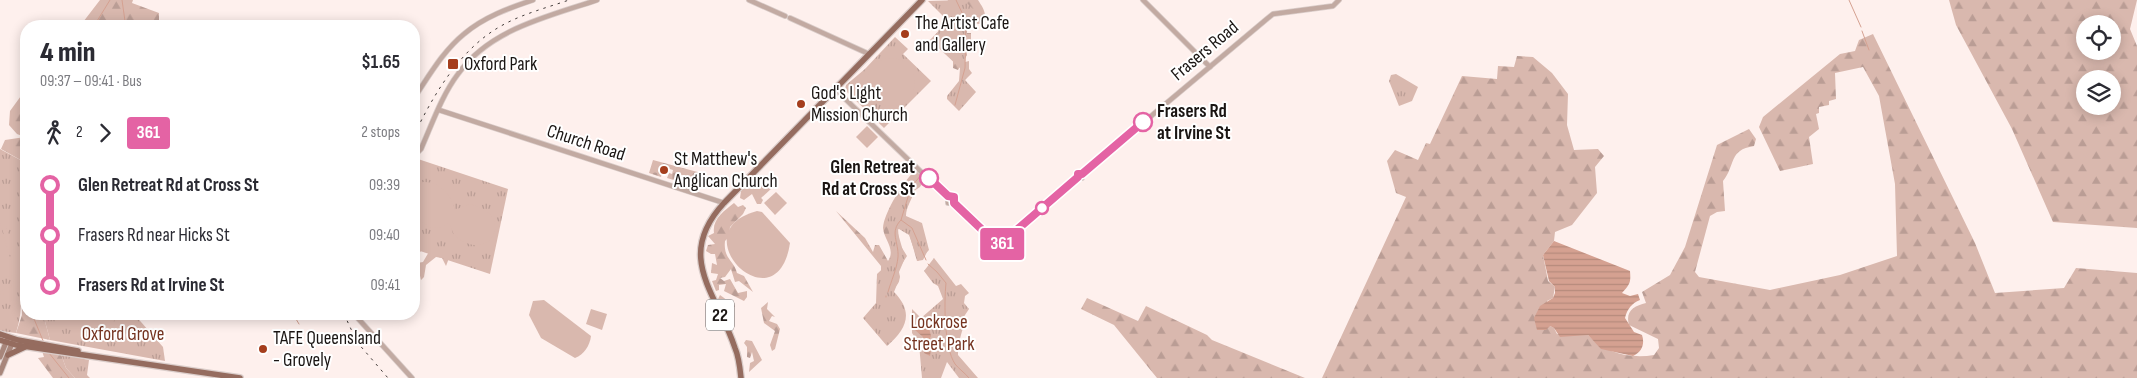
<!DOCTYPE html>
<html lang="en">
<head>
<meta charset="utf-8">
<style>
	:root { --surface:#fff; --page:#f2f2f3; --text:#2b2b33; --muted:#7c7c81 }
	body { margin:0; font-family:"Sofia Sans Condensed",sans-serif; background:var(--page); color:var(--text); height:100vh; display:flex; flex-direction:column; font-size:19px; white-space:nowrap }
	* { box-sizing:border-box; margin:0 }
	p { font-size:16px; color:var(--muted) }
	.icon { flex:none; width:28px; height:28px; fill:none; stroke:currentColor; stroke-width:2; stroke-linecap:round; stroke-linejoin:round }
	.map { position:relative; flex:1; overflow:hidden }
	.panel { position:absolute; left:20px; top:20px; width:400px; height:300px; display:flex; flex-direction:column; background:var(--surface); border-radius:20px; box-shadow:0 2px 12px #0003 }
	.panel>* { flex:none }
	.badge { padding:0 10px; border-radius:4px; font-size:18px; line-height:32px }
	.fabs { position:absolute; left:2076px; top:15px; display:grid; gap:10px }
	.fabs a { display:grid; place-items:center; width:45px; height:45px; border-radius:50%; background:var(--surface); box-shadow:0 2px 12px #0003; font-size:25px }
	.map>.badge { position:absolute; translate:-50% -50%; box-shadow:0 0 0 2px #fff }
	.legs { display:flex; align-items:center; gap:8px; height:55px; padding:0 20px; font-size:16px }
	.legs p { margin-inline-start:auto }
	.overview { display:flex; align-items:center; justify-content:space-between; height:85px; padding:0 20px }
	h1 { font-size:28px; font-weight:800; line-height:38px }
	ul { padding:0 20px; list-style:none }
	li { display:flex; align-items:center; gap:18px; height:50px; font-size:19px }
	li i { display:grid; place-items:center; width:8px; height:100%; margin:0 6px; background:currentColor }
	li i::after { content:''; width:12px; height:12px; margin:-6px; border:4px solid; border-radius:50%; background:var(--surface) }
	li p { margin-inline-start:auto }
	li:first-child i { background:linear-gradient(#0000 50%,currentColor 0) }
	li:last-child i { background:linear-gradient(currentColor 50%,#0000 0) }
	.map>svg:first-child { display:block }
</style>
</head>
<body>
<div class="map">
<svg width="2137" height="378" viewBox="0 0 2137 378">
	<defs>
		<pattern id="forest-firs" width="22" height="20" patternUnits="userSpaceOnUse" patternTransform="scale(1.25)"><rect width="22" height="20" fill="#d9b8ae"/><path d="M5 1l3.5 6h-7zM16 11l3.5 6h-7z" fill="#ba9d95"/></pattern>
		<pattern id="cemetery-stones" width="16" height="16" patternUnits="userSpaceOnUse" patternTransform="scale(1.25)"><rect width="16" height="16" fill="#d9b8ae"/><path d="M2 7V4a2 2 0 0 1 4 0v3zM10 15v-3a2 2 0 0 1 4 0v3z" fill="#ba9d95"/></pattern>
		<pattern id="park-tufts" width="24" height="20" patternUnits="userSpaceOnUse" patternTransform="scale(1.25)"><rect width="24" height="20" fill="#d9b8ae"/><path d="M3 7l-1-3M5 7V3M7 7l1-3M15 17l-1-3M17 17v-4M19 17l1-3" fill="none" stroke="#ba9d95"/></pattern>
		<pattern id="water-rules" width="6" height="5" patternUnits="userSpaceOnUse" patternTransform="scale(1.25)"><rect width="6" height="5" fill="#d5a191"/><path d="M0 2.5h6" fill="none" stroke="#b68a7c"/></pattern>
	</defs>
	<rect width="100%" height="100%" fill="#fef0ed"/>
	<!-- forest -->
	<g fill="url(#forest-firs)" fill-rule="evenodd">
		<path d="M100 0H133L132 3 159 13V26H80Z"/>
		<path d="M948 0H978C983 8 989 15 981 24L967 23 966 35 967 33H971V40L966 42 967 55 958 70 953 68V59L938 31 945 23 942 14Z"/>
		<path d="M1949 0H2137L2130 29 2137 46V228L2053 222 2012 129 1956 25ZM2085 24H2112V51H2085ZM2085 79H2112V106H2085Z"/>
		<path d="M1873 34 1975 243 1995 293 2064 288 2076 268 2137 273V378H1322L1406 197 1396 193 1387 161 1395 150 1418 160 1426 143 1430 144 1462 76 1497 79 1498 66 1514 67 1517 56 1533 57 1552 73 1568 94 1567 125 1574 150 1598 149 1604 156 1595 167 1597 193 1572 225 1555 232 1554 241 1543 255 1548 281 1555 287 1553 298 1547 301 1550 326 1554 328 1557 334 1588 335C1604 353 1630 359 1654 355L1659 348 1658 339 1629 325C1625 311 1634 306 1646 303L1642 292 1670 275 1685 247 1717 145 1749 129 1756 139 1754 146C1728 150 1736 165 1723 181L1725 211 1717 212 1710 216 1695 272 1699 277 1770 290 1840 275 1897 256 1895 184 1879 96 1863 67 1835 73 1836 99 1829 101V105L1819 107V113L1816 114 1819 129 1809 137 1813 164 1780 171 1759 127 1763 117 1840 54 1855 51 1859 40Z"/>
		<path d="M26 89V163L1 149 5 140 25 137 17 134 9 125 10 111Z"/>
		<path d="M917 169 921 174V180L914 188 903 214 928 250 923 260 917 261 909 233 898 228 899 243 907 256 898 270C900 278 901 282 894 288L881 272V266L836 211 865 238 873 252 875 245H879L888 261C896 249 884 240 883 228 883 214 905 178 917 169Z"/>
		<path d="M755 179 751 187 763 200 761 204H757L752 194 744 200 740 198 741 191Z"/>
		<path d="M734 203 738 207 743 205 746 208 743 214 730 227 729 237 725 241C723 259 734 260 737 273L744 276 753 292 739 281 735 282 731 269 725 277 720 278 724 281 730 279 738 293 747 291V297L744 301 724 291 726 284 719 285V290L716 291 712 281 716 280 718 274 711 273 712 263 717 265 715 254H711L706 251 708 245 715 244 708 236 714 233C712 219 724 211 734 203Z"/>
		<path d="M446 233 451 234 455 240 462 242 465 240 475 249 474 252 471 253 464 247 453 249 436 247 437 252 445 253 449 258 446 266 442 258 436 257 426 265 424 277 421 280 417 263 423 262 430 250 426 246 420 252 417 244 418 239 421 237 431 245 432 236 436 235 445 246 447 244 444 235Z"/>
		<path d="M26 265V314H43L50 340 16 333 22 315V289Z"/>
		<path d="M720 295 735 306 727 316 718 299Z"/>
		<path d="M1087 298 1138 321 1146 306 1207 335 1212 340 1305 378H1157L1114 325 1081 309Z"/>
		<path d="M768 302 767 309 775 317 772 316 769 321 777 324 780 329 775 349 772 351 770 345 775 331 764 323 761 308Z"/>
		<path d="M746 340 752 341 762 360 749 372 750 363 754 361 752 352 750 358 747 357V347L744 343Z"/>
		<path d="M42 351 61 354 66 368 75 378H53L38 358 44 357Z"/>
	</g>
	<!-- cemetery -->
	<path fill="url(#cemetery-stones)" d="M653 160 705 174 701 189 688 185 690 178 679 174 677 181 667 178 669 173 672 174 673 170 660 166 658 171 662 173 661 177 649 173Z"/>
	<!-- park -->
	<g fill="url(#park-tufts)">
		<path d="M964 0 978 14 967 26 965 62 969 61V69L972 73 965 80 976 92 959 111 947 99V96L959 81 960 68 930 40 948 21 928 1Z"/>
		<path d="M895 37 908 49 903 54 931 81 884 128 845 90 846 85 865 69Z"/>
		<path d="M1396 74 1418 87 1412 101 1399 106 1389 81 1391 75Z"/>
		<path d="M0 149 26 163V217L22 221C28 249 25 263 22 290 20 308 22 314 16 333L0 331Z"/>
		<path d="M418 159 508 189 490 274 414 249V162Z"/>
		<path d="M916 172 924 180 920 187 914 191C912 200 906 207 906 216L922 223 929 250 918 261 909 235 899 229 897 230 905 258 899 272 900 277 894 292C914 312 907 329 887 346L863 318 876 303 877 274 894 258 887 222 892 204Z"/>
		<path d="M934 258 956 286 961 284 969 293 965 296 964 303 969 309 963 318 965 320 958 346V355L978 378H959L947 362 941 378H922L919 344 912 333V309L921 318 943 299 938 286 933 283 924 271Z"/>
		<path d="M43 314H134L163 347 165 361 50 340Z"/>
		<path d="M61 354 89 360 87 375 90 378H75L66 368Z"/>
	</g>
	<!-- pitch -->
	<g fill="#d9b8ae">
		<circle cx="891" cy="82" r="24"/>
		<path d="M867 126 878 137 867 148 856 137Z"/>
		<path d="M761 176 772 188 760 199 749 187Z"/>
		<path d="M423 182C439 181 452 195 455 210L469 204C518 214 490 267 454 235L449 223 439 228 429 227 414 215V188Z"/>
		<path d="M776 192 787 203 775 215 764 203Z"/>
		<path d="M757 211 762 212 790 243C777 329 678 232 757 211Z"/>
		<path d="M0 216 6 226 21 271V280L16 289 1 295 0 291 11 287 17 274 0 223Z"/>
		<path d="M0 229 16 274 0 279Z"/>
		<path d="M544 300 591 336C590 345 584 355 575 358L541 338 529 315 533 301Z"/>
		<path d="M591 309 607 314 602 330 586 324Z"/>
		<path d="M68 314H112L116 319 93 341Z"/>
	</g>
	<!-- water -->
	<g fill="url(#water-rules)">
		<path d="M1554 241 1630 271C1631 283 1630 284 1622 293L1630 296 1638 294 1640 300C1632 303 1627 309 1625 318L1634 332 1642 335C1645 344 1642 352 1633 356L1601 349 1588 335 1560 337 1554 328 1550 326 1546 330H1537L1534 318 1540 306 1553 298 1555 293V287L1549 281 1543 255Z"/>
		<path d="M919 324 929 328 931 336 927 344 931 349 930 356 924 353 923 337 915 330Z"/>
	</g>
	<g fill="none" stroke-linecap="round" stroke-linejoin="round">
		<!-- stream -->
		<g stroke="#d5a191" stroke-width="1">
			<path d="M122 0 125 21 129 26"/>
			<path d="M1849 0 1861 27"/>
			<path d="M94 26 110 0"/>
			<path d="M1862 31 1869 50"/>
			<path d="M955 105 965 68 966 21 956 0"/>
			<path d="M922 174 911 187 901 220 912 228 926 260"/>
			<path d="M928 264 937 272 946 283C944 303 944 347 955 364 959 369 965 373 969 378"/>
			<path d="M888 292C891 281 897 269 898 257 899 242 889 232 901 220"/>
			<path d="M886 297V296"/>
			<path d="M32 314 44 343"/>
			<path d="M293 314 299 324"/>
			<path d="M49 353 69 378"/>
		</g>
		<defs>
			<g id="tertiary">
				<path d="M749 0 785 16"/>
				<path d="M1143 0 1210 67"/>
				<path d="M790 18 869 54"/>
				<path d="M835 89 944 194 948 196 954 197V203"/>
				<path d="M414 98C429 76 443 51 464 34 484 17 509 8 533 0"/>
				<path d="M439 110 724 203"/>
				<path d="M414 156 421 149C432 124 442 95 458 74 490 29 547 17 597 0"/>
				<path d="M1078 177V174H1082L1268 18 1273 14 1333 6 1339 0"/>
				<path d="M948 196V203H954L995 242 1010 243 1013 233 1078 177 1082 178V174"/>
				<path d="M354 314 412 378"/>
			</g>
			<g id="secondary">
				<path d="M0 357 7 340"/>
				<path d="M0 373 13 341"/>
			</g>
			<g id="primary">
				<path d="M0 334 18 340 78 351"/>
				<path d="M0 340 16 345 240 378"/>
				<path d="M8 355 25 347"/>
				<path d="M741 378C740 368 739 357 735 348 717 293 674 257 724 203L922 0"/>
			</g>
		</defs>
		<!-- tertiary casing -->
		<use href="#tertiary" stroke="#dacdca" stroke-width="6"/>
		<!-- secondary casing -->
		<use href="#secondary" stroke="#dacdca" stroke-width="7"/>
		<!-- primary casing -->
		<use href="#primary" stroke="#dacdca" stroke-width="8"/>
		<!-- tertiary -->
		<use href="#tertiary" stroke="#c2aaa2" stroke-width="4.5"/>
		<!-- secondary -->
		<use href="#secondary" stroke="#a8867b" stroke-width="5"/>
		<!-- primary -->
		<use href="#primary" stroke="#956c5f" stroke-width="5.5"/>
		<!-- rail -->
		<g stroke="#423b39" stroke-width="1" stroke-dasharray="2.5 5" stroke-linecap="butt">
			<path d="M414 135C434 94 460 49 501 26 522 14 546 8 569 0"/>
			<path d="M344 314 357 342 388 378"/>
		</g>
	</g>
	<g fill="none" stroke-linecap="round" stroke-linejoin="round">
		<defs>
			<path id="line-1" d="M929 178 948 196 954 197V203L995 242 1010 243 1013 233 1078 177V174H1082L1143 122"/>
		</defs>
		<!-- line-1 casing -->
		<use href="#line-1" stroke="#fff" stroke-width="11"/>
		<!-- line-1 -->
		<use href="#line-1" stroke="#e463a4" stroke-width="8"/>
	</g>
	<!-- markers -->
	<g fill="#a53e1d" stroke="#fff" stroke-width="2">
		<circle cx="905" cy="34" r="5"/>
		<rect x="447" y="58" width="12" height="12" rx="2.5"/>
		<circle cx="801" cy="104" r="5"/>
		<circle cx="664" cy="170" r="5"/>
		<circle cx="263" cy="349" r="5"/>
	</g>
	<g fill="#fff" stroke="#e463a4" stroke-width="2.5">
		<circle cx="1143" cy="122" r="9"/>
		<circle cx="929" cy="178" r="9"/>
		<circle cx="1042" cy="208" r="6"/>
	</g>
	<g text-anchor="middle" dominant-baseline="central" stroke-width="4" stroke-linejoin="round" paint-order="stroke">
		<!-- shield labels -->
		<rect fill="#fff" stroke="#5f5b5a" stroke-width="1" x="706" y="299.5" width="28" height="31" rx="4"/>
		<g font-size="18" font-weight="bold" fill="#1a1513">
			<text x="720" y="315">22</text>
		</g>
		<!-- poi labels -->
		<g font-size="19" fill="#1a1513" stroke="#fff" text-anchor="start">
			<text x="915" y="23">The Artist Cafe<tspan x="915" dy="22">and Gallery</tspan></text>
			<text x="464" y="64">Oxford Park</text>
			<text x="811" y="93">God's Light<tspan x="811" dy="22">Mission Church</tspan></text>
			<text x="674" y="159">St Matthew's<tspan x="674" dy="22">Anglican Church</tspan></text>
			<text x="273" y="338">TAFE Queensland<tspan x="273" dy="22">- Grovely</tspan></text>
		</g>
		<!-- street labels -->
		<g font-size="19" fill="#1a1513" stroke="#fff">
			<text transform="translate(1205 51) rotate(-40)">Frasers Road</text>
			<text transform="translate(586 143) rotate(18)">Church Road</text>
		</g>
		<!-- stop labels -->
		<g font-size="19" font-weight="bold" fill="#1a1513" stroke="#fff" text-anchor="start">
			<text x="1157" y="111">Frasers Rd<tspan x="1157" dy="22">at Irvine St</tspan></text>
			<text x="915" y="167" text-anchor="end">Glen Retreat<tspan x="915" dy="22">Rd at Cross St</tspan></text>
		</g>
		<!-- park labels -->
		<g font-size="19" fill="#753320" stroke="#fff">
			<text x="939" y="322">Lockrose<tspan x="939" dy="22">Street Park</tspan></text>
			<text x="123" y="334">Oxford Grove</text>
		</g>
	</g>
</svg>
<div class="fabs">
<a><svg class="icon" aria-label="locate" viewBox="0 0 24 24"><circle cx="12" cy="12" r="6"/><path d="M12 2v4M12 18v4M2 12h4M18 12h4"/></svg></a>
<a><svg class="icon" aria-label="layers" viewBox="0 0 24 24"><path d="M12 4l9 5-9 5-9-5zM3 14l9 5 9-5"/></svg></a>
</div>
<b class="badge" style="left:1002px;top:244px;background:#e463a4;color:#fff">361</b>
<section class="panel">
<div class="overview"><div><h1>4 min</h1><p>09:37 – 09:41 · Bus</p></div><b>$1.65</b></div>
<div class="legs"><svg class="icon" aria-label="walk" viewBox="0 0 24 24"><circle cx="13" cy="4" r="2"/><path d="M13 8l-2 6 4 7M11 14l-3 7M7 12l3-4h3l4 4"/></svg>2<svg class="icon" aria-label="forward" viewBox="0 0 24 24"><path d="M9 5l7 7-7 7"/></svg><b class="badge" style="background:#e463a4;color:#fff">361</b><p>2 stops</p></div>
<ul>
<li><i style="color:#e463a4"></i><b>Glen Retreat Rd at Cross St</b><p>09:39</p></li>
<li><i style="color:#e463a4"></i><span>Frasers Rd near Hicks St</span><p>09:40</p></li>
<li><i style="color:#e463a4"></i><b>Frasers Rd at Irvine St</b><p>09:41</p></li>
</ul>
</section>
</div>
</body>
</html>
